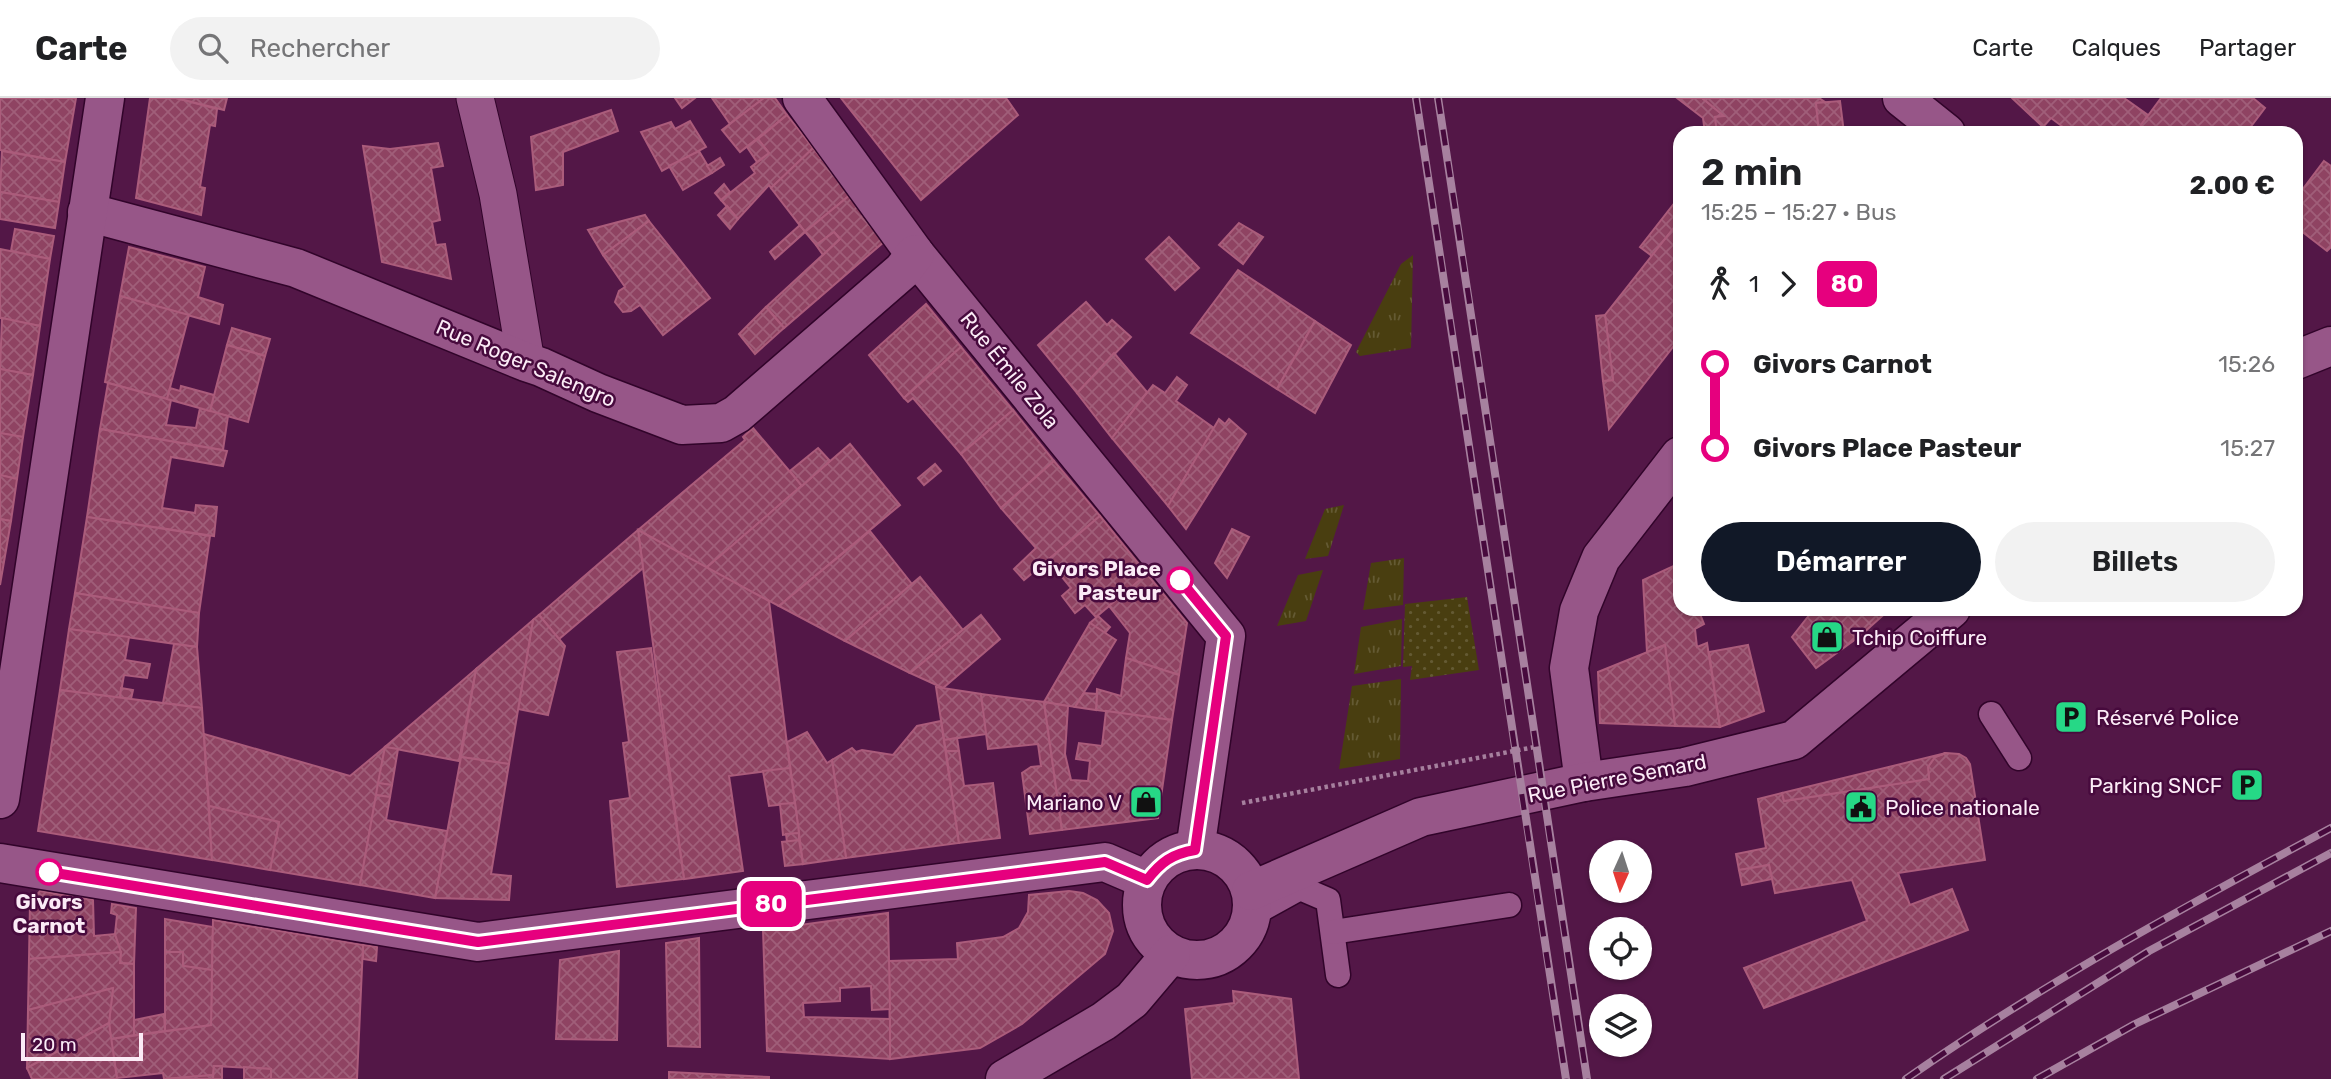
<!DOCTYPE html>
<html lang="fr">
<head>
<meta charset="utf-8">
<style>
	:root { --surface:#fff; --page:#f2f2f2; --text:#202124; --muted:#757577; --line:#e0e0e0; --accent:#111827 }
	body { margin:0; font-family:Rubik,sans-serif; background:var(--page); color:var(--text); height:100vh; display:flex; flex-direction:column; font-size:26px; white-space:nowrap }
	* { box-sizing:border-box; margin:0 }
	p { font-size:23px; color:var(--muted) }
	.icon { flex:none; width:38px; height:38px; fill:none; stroke:currentColor; stroke-width:2; stroke-linecap:round; stroke-linejoin:round }
	.map { position:relative; flex:1; overflow:hidden }
	.details { position:absolute; left:1673px; top:28px; width:630px; height:490px; display:flex; flex-direction:column; background:var(--surface); border-radius:21px; box-shadow:0 2px 5px #0004 }
	.details>* { flex:none }
	.badge { padding:0 14px; border-radius:10px; font-size:24px; line-height:46px }
	.needle { width:46px; rotate:183deg }
	.fabs { position:absolute; left:1589px; top:742px; display:grid; gap:14px }
	.fabs a { display:grid; place-items:center; width:63px; height:63px; border-radius:50%; background:var(--surface); box-shadow:0 2px 5px #0004; font-size:35px }
	.scale { position:absolute; left:21px; bottom:18px; width:122px; box-sizing:border-box; padding-left:7px; border:4px solid #fbebf6; border-top:0; font-size:19px; line-height:24px; white-space:nowrap; color:#fbebf6; -webkit-text-stroke:5px #470a3d; paint-order:stroke }
	.map>.badge { position:absolute; translate:-50% -50%; box-shadow:0 0 0 4px #fff }
	.legs { display:flex; align-items:center; gap:10px; height:77px; padding:0 28px; font-size:23px }
	.legs p { margin-inline-start:auto }
	.overview { display:flex; align-items:center; justify-content:space-between; height:119px; padding:0 28px }
	h1 { font-size:38px; font-weight:600; line-height:52px }
	.cta { display:flex; gap:14px; margin-top:auto; padding:14px 28px }
	.cta a { flex:1; height:80px; border-radius:42px; background:var(--accent); color:#fff; font-size:28px; font-weight:600; line-height:80px; text-align:center }
	.cta a+a { background:var(--page); color:var(--text) }
	ul { padding:0 28px; list-style:none }
	li { display:flex; align-items:center; gap:24px; height:84px; font-size:26px }
	li i { display:grid; place-items:center; width:10px; height:100%; margin:0 9px; background:currentColor }
	li i::after { content:''; width:18px; height:18px; margin:-9px; border:5px solid; border-radius:50%; background:var(--surface) }
	li p { margin-inline-start:auto }
	li:first-child i { background:linear-gradient(#0000 50%,currentColor 0) }
	li:last-child i { background:linear-gradient(currentColor 50%,#0000 0) }
	header { display:flex; align-items:center; gap:42px; box-sizing:border-box; height:98px; padding:0 35px; background:var(--surface); border-bottom:2px solid var(--line) }
	header strong { font-size:33px }
	nav { display:flex; gap:38px; margin-inline-start:auto; font-size:24px }
	.search { width:490px; height:63px; background:var(--page); display:flex; align-items:center; gap:18px; box-sizing:border-box; padding:0 24px; border-radius:38px; color:var(--muted); font-size:26px }
	.map>svg:first-child { display:block }
</style>
</head>
<body>
<header>
<strong>Carte</strong>
<div class="search"><svg class="icon" aria-label="search" viewBox="0 0 24 24"><circle cx="10" cy="10" r="6"/><path d="M15 15l6 6"/></svg>Rechercher</div>
<nav><a>Carte</a><a>Calques</a><a>Partager</a></nav>
</header>
<div class="map">
<svg width="2331" height="981" viewBox="0 0 2331 981">
	<defs>
		<pattern id="grass-tufts" width="24" height="20" patternUnits="userSpaceOnUse" patternTransform="scale(1.75)"><rect width="24" height="20" fill="#493e10"/><path d="M3 7l-1-3M5 7V3M7 7l1-3M15 17l-1-3M17 17v-4M19 17l1-3" fill="none" stroke="#645a33"/></pattern>
		<pattern id="park-dots" width="8" height="8" patternUnits="userSpaceOnUse" patternTransform="scale(1.75)"><rect width="8" height="8" fill="#493e10"/><path d="M2 2h.1M6 6h.1" fill="none" stroke="#645a33" stroke-width="1.8" stroke-linecap="round"/></pattern>
		<pattern id="building-cross-hatch" width="8" height="8" patternUnits="userSpaceOnUse" patternTransform="scale(1.75)"><rect width="8" height="8" fill="#8f4362"/><path d="M0 0l8 8M0 8l8-8" fill="none" stroke="#a05e79"/></pattern>
	</defs>
	<rect width="100%" height="100%" fill="#531747"/>
	<!-- grass -->
	<g fill="url(#grass-tufts)">
		<path d="M1413 157 1411 250 1360 258 1356 254 1401 166Z"/>
		<path d="M1344 407 1328 458 1305 461 1325 411Z"/>
		<path d="M1404 460 1403 507 1363 512 1371 465Z"/>
		<path d="M1323 472 1306 523 1277 528 1298 477Z"/>
		<path d="M1402 521 1401 568 1354 576 1361 529Z"/>
		<path d="M1401 581 1400 661 1339 671 1352 588Z"/>
	</g>
	<!-- park -->
	<path fill="url(#park-dots)" d="M1467 499 1479 572 1410 582 1412 568 1403 569 1405 506Z"/>
	<!-- building -->
	<g fill="url(#building-cross-hatch)" stroke="#ab5c7b" stroke-width="2">
		<path d="M0 0H76L65 64 0 52Z"/>
		<path d="M150 0H176L217 11 215 28 210 27 200 89 205 90 201 117 136 100Z"/>
		<path d="M176 0H227L224 12Z"/>
		<path d="M675 0H695L682 10Z"/>
		<path d="M712 0H764L730 26Z"/>
		<path d="M764 0H775L787 17 740 54 722 32Z"/>
		<path d="M841 0H1006L1018 17 921 102Z"/>
		<path d="M1677 0H1702L1724 18 1715 19 1717 35H1705L1703 20Z"/>
		<path d="M1702 0H1819L1825 4 1816 5 1819 35H1717L1715 19 1724 18Z"/>
		<path d="M2012 0H2124L2148 17 2141 27 2151 35H2071L2051 20 2043 29Z"/>
		<path d="M2161 0H2253L2265 10 2246 35H2151L2141 27Z"/>
		<path d="M1840 3 1844 35H1819L1816 5Z"/>
		<path d="M611 12 618 33 563 54V87L536 92 531 39Z"/>
		<path d="M787 17 813 50 771 90 769 87 738 121 721 102 755 75 751 69 769 55 758 41Z"/>
		<path d="M690 23 706 49 662 73 641 34 671 24 675 31Z"/>
		<path d="M758 41 769 55 757 64 747 49Z"/>
		<path d="M438 45 443 68 431 70 440 122 432 124 436 147 445 146 451 181 382 164 363 48 390 51Z"/>
		<path d="M813 50 850 97 805 134 771 90Z"/>
		<path d="M2 53 65 64 59 104 0 94Z"/>
		<path d="M699 53 712 75 683 92 669 68Z"/>
		<path d="M720 60 724 67 712 75 707 68Z"/>
		<path d="M2324 63 2331 68V149L2327 153 2296 129V100Z"/>
		<path d="M724 86 730 94 721 102 715 95Z"/>
		<path d="M0 94 59 104 55 130 0 121Z"/>
		<path d="M850 97 885 143 784 230 766 209 840 141 834 134 816 147 805 134Z"/>
		<path d="M1680 98V122L1652 158 1640 149Z"/>
		<path d="M727 108 738 121 730 131 718 117Z"/>
		<path d="M645 117 649 123 603 157 588 132Z"/>
		<path d="M1680 122V240L1609 331 1603 283 1613 282 1605 217Z"/>
		<path d="M649 123 710 200 663 237 640 207 631 213 623 214 615 204 619 193 625 189 603 157Z"/>
		<path d="M1239 125 1263 139 1243 166 1219 147Z"/>
		<path d="M800 127 805 134 775 161 770 154Z"/>
		<path d="M15 131 54 138 50 161 11 153Z"/>
		<path d="M834 134 840 141 823 157 816 147Z"/>
		<path d="M1169 139 1199 170 1175 192 1146 161Z"/>
		<path d="M129 149 205 169 198 199 223 207 219 226 120 198Z"/>
		<path d="M0 151 50 161 40 228 0 220Z"/>
		<path d="M1238 172 1315 223 1277 291 1191 235Z"/>
		<path d="M120 198 189 217 167 301 105 284Z"/>
		<path d="M1086 204 1107 227 1112 222 1131 239 1077 295 1038 247Z"/>
		<path d="M926 206 961 249 904 300 869 257Z"/>
		<path d="M766 209 784 230 755 256 739 236Z"/>
		<path d="M1605 217 1613 282 1603 283 1596 218Z"/>
		<path d="M2 220 40 228 33 277 0 271Z"/>
		<path d="M1315 223 1351 247 1315 315 1277 291Z"/>
		<path d="M232 230 270 241 265 258 227 247Z"/>
		<path d="M227 247 265 258 248 324 210 313Z"/>
		<path d="M961 249 1013 312 961 356 913 300 908 304 904 300Z"/>
		<path d="M1114 255 1147 294 1112 340 1077 295Z"/>
		<path d="M0 271 33 277 23 339 0 335Z"/>
		<path d="M1177 279 1187 287 1176 303 1214 330 1168 408 1112 340 1153 287 1165 295Z"/>
		<path d="M108 285 171 302 166 327 196 330 200 310 228 318 223 352 100 331Z"/>
		<path d="M181 288 214 297 210 313 167 301 170 290 180 293Z"/>
		<path d="M1013 312 1054 363 1001 410 961 356Z"/>
		<path d="M1219 321 1225 326 1229 321 1246 336 1186 431 1168 408Z"/>
		<path d="M753 330 802 388 706 470 638 432 745 342 743 339Z"/>
		<path d="M100 331 227 353 223 368 171 359 162 410 195 415 196 407 217 409 214 438 87 419Z"/>
		<path d="M0 335 23 339 17 381 0 377Z"/>
		<path d="M850 346 900 407 779 508 706 470Z"/>
		<path d="M818 350 830 363 802 388 790 373Z"/>
		<path d="M1054 363 1100 418 1024 482 1014 471 1036 450 1001 410Z"/>
		<path d="M935 366 941 373 924 387 918 380Z"/>
		<path d="M0 377 17 381 11 423 0 421Z"/>
		<path d="M1100 418 1147 476 1096 519 1085 507 1075 515 1062 498 1071 490 1048 462Z"/>
		<path d="M87 419 210 438 199 515 75 495Z"/>
		<path d="M0 421 11 423 0 487Z"/>
		<path d="M1232 431 1249 439 1227 480 1215 465Z"/>
		<path d="M638 432 769 503 790 670 729 678 743 773 684 781Z"/>
		<path d="M638 432 643 470 559 541 539 517Z"/>
		<path d="M870 433 912 486 845 543 779 508Z"/>
		<path d="M1048 462 1054 469 1042 477 1037 471Z"/>
		<path d="M1680 465V511H1698L1704 526 1695 531 1697 549 1707 545 1720 629 1675 628 1665 547 1647 554 1643 482Z"/>
		<path d="M1147 476 1187 525 1179 577 1126 560 1130 535 1109 508Z"/>
		<path d="M920 479 963 532 910 575 845 543Z"/>
		<path d="M75 495 199 515 197 549 69 531Z"/>
		<path d="M1814 511H1890L1860 538 1816 570 1792 539Z"/>
		<path d="M539 517 565 548 548 617 518 611 533 522Z"/>
		<path d="M981 517 1000 541 943 590 910 575Z"/>
		<path d="M1098 518 1110 529 1105 535 1090 525Z"/>
		<path d="M533 522 509 666 461 659 476 571Z"/>
		<path d="M1090 525 1116 542 1075 609 1044 604Z"/>
		<path d="M69 531 129 539 125 562 150 566 147 580 124 577 120 600 60 592Z"/>
		<path d="M174 546 197 549 202 610 163 605Z"/>
		<path d="M1665 547 1675 628 1600 625 1598 574Z"/>
		<path d="M1748 547 1764 613 1720 629 1709 554Z"/>
		<path d="M651 550 684 781 617 789 610 703 630 700 623 645 629 644 617 554Z"/>
		<path d="M1126 560 1179 577 1172 622 1096 612 1097 591 1121 598Z"/>
		<path d="M476 571 459 663 385 649Z"/>
		<path d="M936 589 981 596 987 636 944 642Z"/>
		<path d="M121 590 133 592 131 601 120 600Z"/>
		<path d="M60 592 202 610 212 762 38 733Z"/>
		<path d="M1084 595 1097 596 1096 612 1075 609Z"/>
		<path d="M981 596 1044 604 1062 732 1030 736 1022 675 1031 669 1041 668 1038 646 988 651Z"/>
		<path d="M1044 604 1068 608 1065 656 1071 682 1088 683 1090 663 1076 661 1079 645 1102 648 1106 613 1172 622 1158 720 1062 732Z"/>
		<path d="M941 623 959 745 846 760 832 662 852 650 856 654 862 652 893 657 917 628Z"/>
		<path d="M807 634 827 665 832 662 846 760 803 766 787 644Z"/>
		<path d="M204 636 350 678 385 649 360 787 270 772 279 724 209 708Z"/>
		<path d="M957 640 959 653H946L944 642Z"/>
		<path d="M385 649 398 651 392 687 378 685Z"/>
		<path d="M946 653H959L964 688 993 685 1000 740 959 745Z"/>
		<path d="M1946 655 1959 656 1966 660 1970 666 1985 762 1898 775 1910 807 1952 791 1968 832 1764 910 1744 870 1867 823 1852 782 1775 795 1769 767 1739 772 1736 756 1766 750 1758 701 1782 695 1784 703 1929 681 1928 669 1935 659Z"/>
		<path d="M1946 655 1935 659 1928 669 1929 681 1784 703 1782 695Z"/>
		<path d="M461 659 509 666 491 776 511 778 509 802 435 800Z"/>
		<path d="M790 670 795 705 769 708 763 673Z"/>
		<path d="M378 685 392 687 390 699 376 697Z"/>
		<path d="M376 697 390 699 386 722 447 733 435 800 360 787Z"/>
		<path d="M795 705 799 735 783 737 780 706Z"/>
		<path d="M209 708 279 724 270 772 212 762Z"/>
		<path d="M799 735V742L787 744 786 736Z"/>
		<path d="M799 742 803 766 785 768 782 744Z"/>
		<path d="M1769 767 1772 781 1742 787 1739 772Z"/>
		<path d="M40 793 93 802 94 838 115 836 121 854 29 861 30 805Z"/>
		<path d="M1069 793 1083 795 1097 802 1109 815 1113 833 1105 856 1022 926 980 950 890 961 889 863 958 861 957 845 1003 839 1019 830 1028 814 1029 797Z"/>
		<path d="M112 806 136 810 134 866 120 865 121 854 115 836 117 817 111 815Z"/>
		<path d="M888 815 890 911 872 912 871 888 840 890V903L803 905 804 919 890 921V961L767 953 763 832Z"/>
		<path d="M165 821 213 829 212 872 183 868V854H165Z"/>
		<path d="M213 822 363 847 357 981H271V971L214 968 213 977 164 981 163 975 117 980 111 941 211 927Z"/>
		<path d="M699 840 700 949 668 948 666 845Z"/>
		<path d="M363 847 377 849 376 863 363 861Z"/>
		<path d="M619 853 617 942 556 941 560 862Z"/>
		<path d="M121 854 120 865 134 866V937L111 941 109 925 113 890 28 912 29 861Z"/>
		<path d="M165 854H183V868L212 872 211 927 165 933Z"/>
		<path d="M113 890 109 925 27 970 28 912Z"/>
		<path d="M1233 893 1291 901 1299 981H1192L1185 911 1234 905Z"/>
		<path d="M164 916 165 933 134 937V922Z"/>
		<path d="M109 925 117 981H32L27 970Z"/>
		<path d="M214 968H222V981H213Z"/>
		<path d="M244 969 271 971V981H244Z"/>
		<path d="M669 974 769 979V981H669Z"/>
		<path d="M213 977V981H164Z"/>
	</g>
	<g fill="none" stroke-linecap="round" stroke-linejoin="round">
		<defs>
			<g id="service">
				<path d="M1991 616 2019 660"/>
				<path d="M1251 817 1300 790 1328 802 1338 877"/>
				<path d="M1333 834 1509 807"/>
			</g>
			<path id="pedestrian" d="M475 0 498 96 526 264"/>
			<g id="minor">
				<path d="M802 0 915 156 1226 538 1195 752"/>
				<path d="M1902 0 1946 35"/>
				<path d="M87 114 296 170 526 264 541 269 598 295 682 327 721 325 737 316 903 172 915 156"/>
				<path d="M1584 684 1569 570 1579 513 1601 460 1680 358"/>
				<path d="M0 701 105 0"/>
				<path d="M0 765 478 844 1105 764 1147 782"/>
			</g>
			<g id="secondary">
				<path d="M2296 262 2331 248"/>
				<circle cx="1197" cy="807" r="55"/>
				<path d="M1251 793 1421 719 1584 684 1685 669 1794 642 1951 511"/>
				<path d="M1005 981 1104 923 1132 902 1171 856"/>
			</g>
		</defs>
		<!-- service casing -->
		<use href="#service" stroke="#31042a" stroke-width="27"/>
		<!-- pedestrian casing -->
		<use href="#pedestrian" stroke="#31042a" stroke-width="39"/>
		<!-- minor casing -->
		<use href="#minor" stroke="#31042a" stroke-width="41"/>
		<!-- secondary casing -->
		<use href="#secondary" stroke="#31042a" stroke-width="41"/>
		<!-- path -->
		<path stroke="#a6809e" stroke-width="4.5" stroke-dasharray="3.5 3.5" stroke-linecap="butt" d="M1242 705 1540 648"/>
		<!-- service -->
		<use href="#service" stroke="#975688" stroke-width="24"/>
		<!-- pedestrian -->
		<use href="#pedestrian" stroke="#975688" stroke-width="37"/>
		<!-- minor -->
		<use href="#minor" stroke="#975688" stroke-width="38"/>
		<!-- secondary -->
		<use href="#secondary" stroke="#975688" stroke-width="38"/>
		<defs>
			<g id="rail">
				<path d="M1416 0C1467 327 1514 654 1566 981"/>
				<path d="M1438 0C1489 327 1536 654 1587 981"/>
				<path d="M1906 981C2042 886 2186 808 2331 730"/>
				<path d="M1944 981 2149 853 2331 755"/>
				<path d="M2037 981 2135 926 2331 833"/>
			</g>
		</defs>
		<!-- rail casing -->
		<use href="#rail" stroke="#a7819f" stroke-width="8"/>
		<!-- rail -->
		<use href="#rail" stroke="#470a3d" stroke-width="5" stroke-dasharray="16" stroke-linecap="butt"/>
	</g>
	<g fill="none" stroke-linecap="round" stroke-linejoin="round">
		<defs>
			<path id="line-1" d="M49 774 478 844 1105 764 1147 782C1161 764 1172 756 1195 752L1226 538 1180 482"/>
		</defs>
		<!-- line-1 casing -->
		<use href="#line-1" stroke="#fff" stroke-width="16"/>
		<!-- line-1 -->
		<use href="#line-1" stroke="#e6007e" stroke-width="10"/>
	</g>
	<!-- icons -->
	<defs>
		<symbol id="shop-square" viewBox="-11 -11 22 22"><rect x="-9" y="-9" width="18" height="18" rx="4" fill="#26d886" stroke="#470a3d"/><path d="M-5-2.5h2.3a2.7 3.5 0 0 1 5.4 0H5L5.5 6h-11ZM-1.5-2.5h3a1.5 2.3 0 0 0-3 0Z" fill="#111"/></symbol>
		<symbol id="parking-square" viewBox="-11 -11 22 22"><rect x="-9" y="-9" width="18" height="18" rx="4" fill="#26d886" stroke="#470a3d"/><path d="M-3.5-5.5H1a3.5 3.5 0 0 1 0 7H-1V5.5H-3.5ZM-1-3.4V-.6H.8a1.4 1.4 0 0 0 0-2.8Z" fill="#111"/></symbol>
		<symbol id="civic-square" viewBox="-11 -11 22 22"><rect x="-9" y="-9" width="18" height="18" rx="4" fill="#26d886" stroke="#470a3d"/><path d="M-.6-6.5H3V-4.5H.6V-3L4-1V1h2V6H-6V1h2V-1L-.6-3ZM-1.2 2.5V6h2.4V2.5Z" fill="#111"/></symbol>
	</defs>
	<g fill-rule="evenodd">
		<use href="#shop-square" x="1808" y="520" width="38" height="38"/>
		<use href="#parking-square" x="2052" y="600" width="38" height="38"/>
		<use href="#parking-square" x="2228" y="668" width="38" height="38"/>
		<use href="#shop-square" x="1127" y="685" width="38" height="38"/>
		<use href="#civic-square" x="1842" y="690" width="38" height="38"/>
	</g>
	<!-- markers -->
	<g fill="#fff" stroke="#e6007e" stroke-width="3.5">
		<circle cx="1180" cy="482" r="12"/>
		<circle cx="49" cy="774" r="12"/>
	</g>
	<g text-anchor="middle" dominant-baseline="central" stroke-width="5" stroke-linejoin="round" paint-order="stroke">
		<!-- street labels -->
		<g font-size="21" fill="#fbebf6" stroke="#470a3d">
			<text transform="translate(526 265) rotate(23)">Rue Roger Salengro</text>
			<text transform="translate(1010 272) rotate(51)">Rue Émile Zola</text>
			<text transform="translate(1617 680) rotate(-11)">Rue Pierre Semard</text>
		</g>
		<!-- stop labels -->
		<g font-size="21" font-weight="bold" fill="#fbebf6" stroke="#470a3d" text-anchor="end">
			<text x="1161" y="470">Givors Place<tspan x="1161" dy="24">Pasteur</tspan></text>
			<text x="49" y="803" text-anchor="middle">Givors<tspan x="49" dy="24">Carnot</tspan></text>
		</g>
		<!-- poi labels -->
		<g font-size="21" fill="#fbebf6" stroke="#470a3d" text-anchor="start">
			<text x="1852" y="539">Tchip Coiffure</text>
			<text x="2096" y="619">Réservé Police</text>
			<text x="2222" y="687" text-anchor="end">Parking SNCF</text>
			<text x="1122" y="704" text-anchor="end">Mariano V</text>
			<text x="1885" y="709">Police nationale</text>
		</g>
	</g>
</svg>
<div class="fabs">
<a><svg class="needle" viewBox="-14 -14 28 28"><path d="M0-13l5 13h-10z" fill="#e53935"/><path d="M0 13l5-13h-10z" fill="#757577"/></svg></a>
<a><svg class="icon" aria-label="locate" viewBox="0 0 24 24"><circle cx="12" cy="12" r="6"/><path d="M12 2v4M12 18v4M2 12h4M18 12h4"/></svg></a>
<a><svg class="icon" aria-label="layers" viewBox="0 0 24 24"><path d="M12 4l9 5-9 5-9-5zM3 14l9 5 9-5"/></svg></a>
</div>
<div class="scale">20 m</div>
<b class="badge" style="left:771px;top:806px;background:#e6007e;color:#fff">80</b>
<section class="details">
<div class="overview"><div><h1>2 min</h1><p>15:25 – 15:27 · Bus</p></div><b>2.00 €</b></div>
<div class="legs"><svg class="icon" aria-label="walk" viewBox="0 0 24 24"><circle cx="13" cy="4" r="2"/><path d="M13 8l-2 6 4 7M11 14l-3 7M7 12l3-4h3l4 4"/></svg>1<svg class="icon" aria-label="forward" viewBox="0 0 24 24"><path d="M9 5l7 7-7 7"/></svg><b class="badge" style="background:#e6007e;color:#fff">80</b></div>
<ul>
<li><i style="color:#e6007e"></i><b>Givors Carnot</b><p>15:26</p></li>
<li><i style="color:#e6007e"></i><b>Givors Place Pasteur</b><p>15:27</p></li>
</ul>
<div class="cta"><a>Démarrer</a><a>Billets</a></div>
</section>
</div>
</body>
</html>
